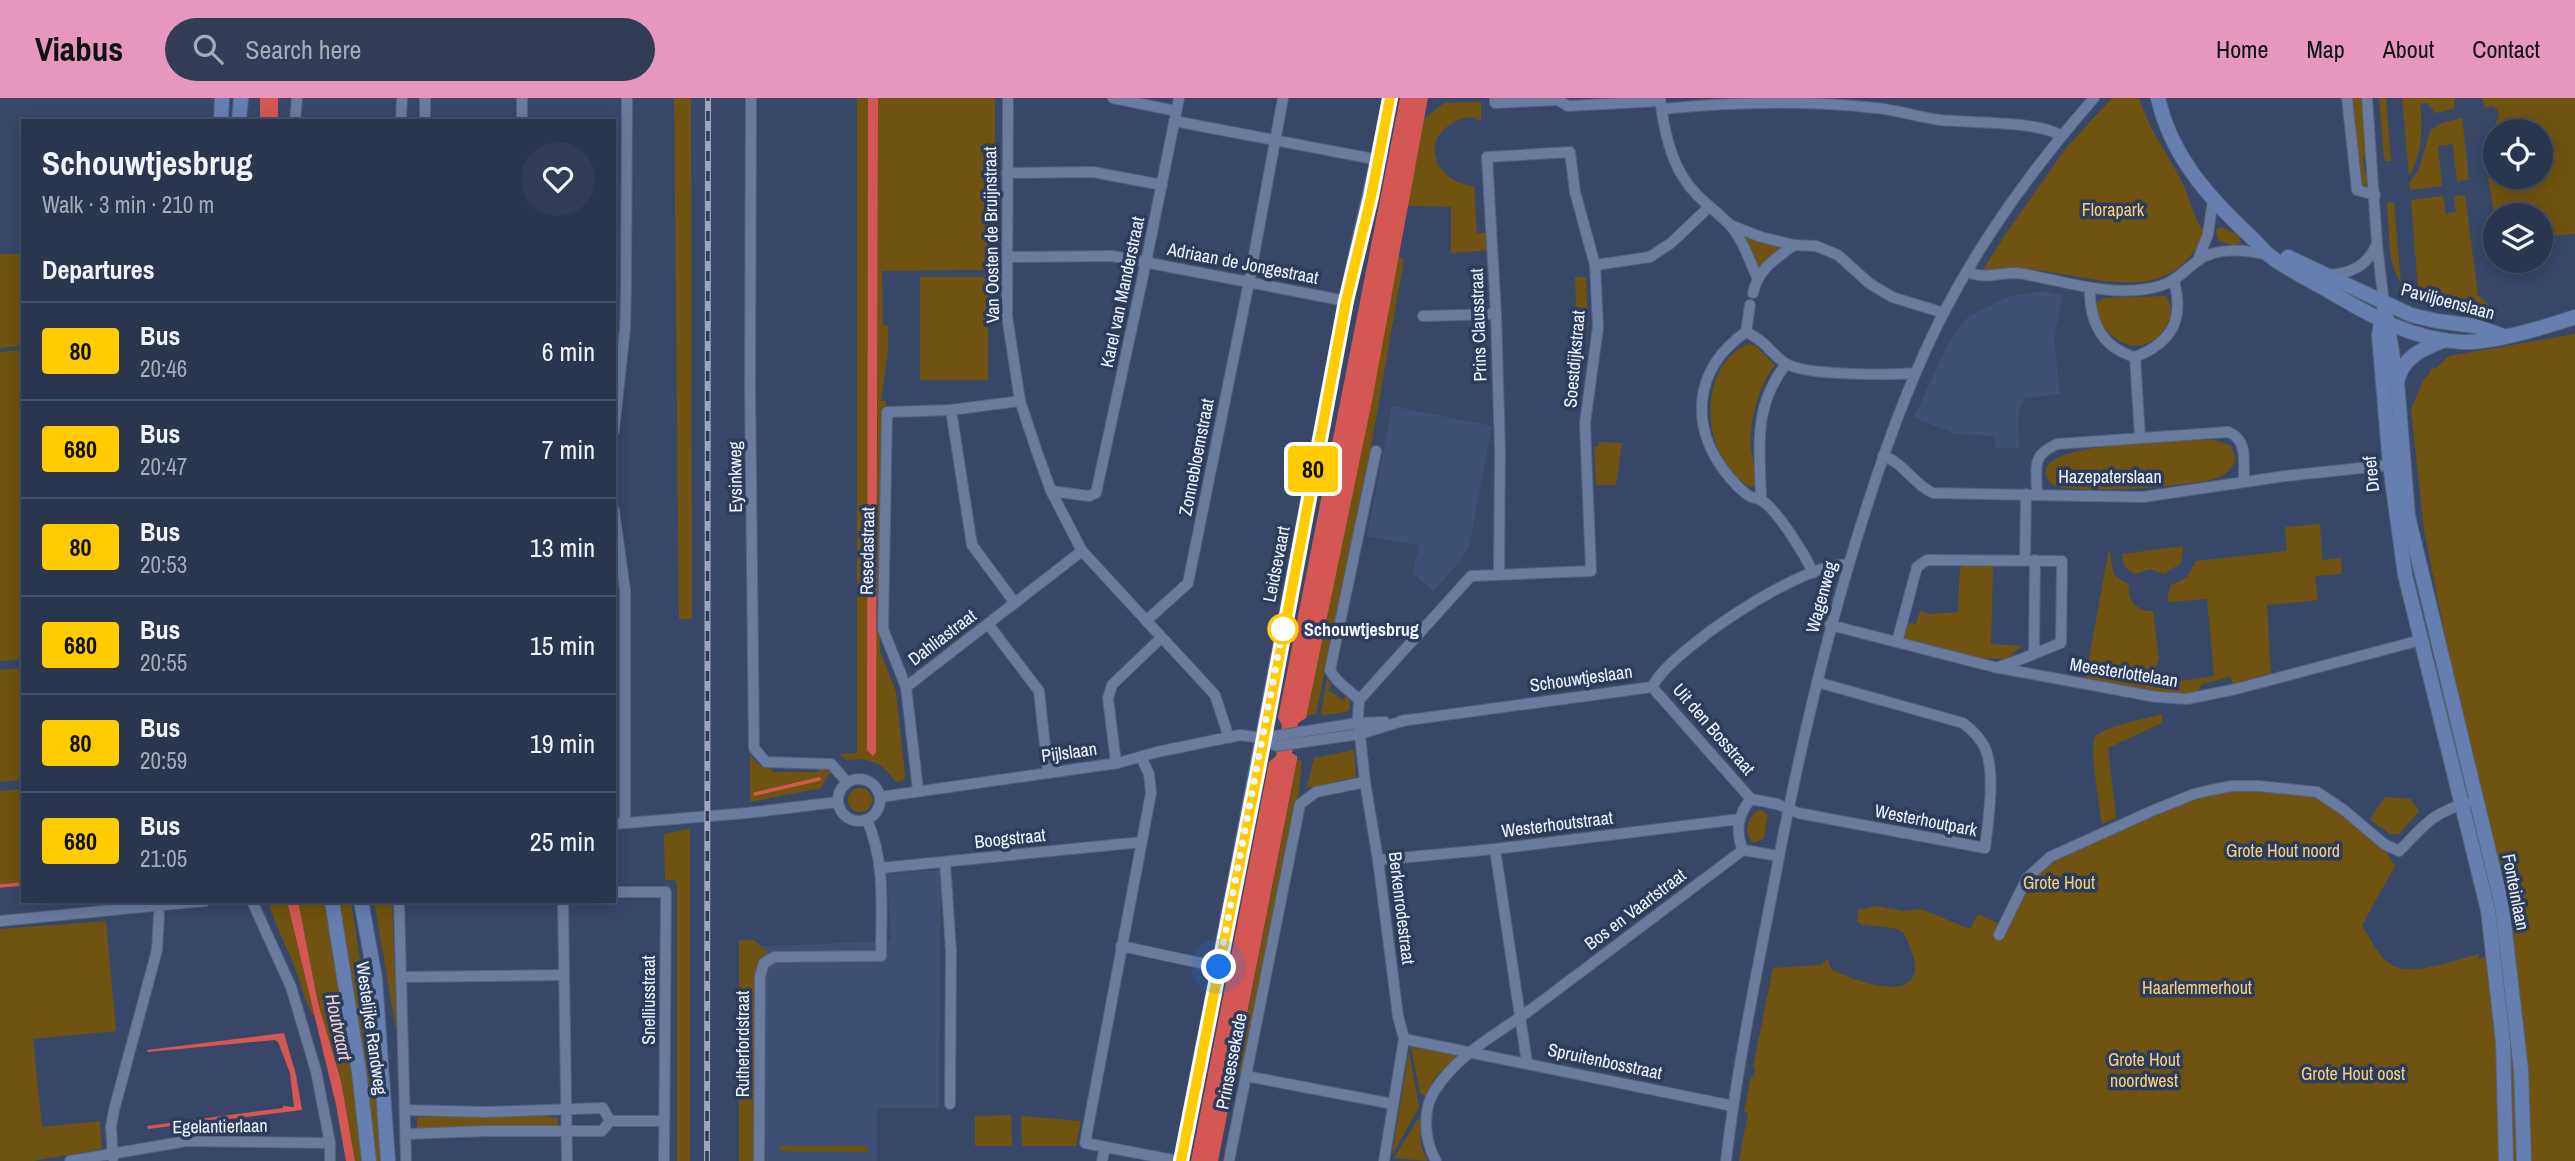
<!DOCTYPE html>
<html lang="en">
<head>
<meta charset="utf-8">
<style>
	:root { --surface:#2a354e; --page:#323d55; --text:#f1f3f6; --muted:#a5abb6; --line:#465066; --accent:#e797bd }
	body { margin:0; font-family:"Archivo Narrow",sans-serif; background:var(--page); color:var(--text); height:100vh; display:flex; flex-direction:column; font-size:26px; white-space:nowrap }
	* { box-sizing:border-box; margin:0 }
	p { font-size:23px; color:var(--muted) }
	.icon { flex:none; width:38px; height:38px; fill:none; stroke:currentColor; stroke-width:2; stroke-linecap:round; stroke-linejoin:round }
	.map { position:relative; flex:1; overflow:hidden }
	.drawer { position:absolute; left:21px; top:21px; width:595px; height:784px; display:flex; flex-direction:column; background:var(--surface); border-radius:0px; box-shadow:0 4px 18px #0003,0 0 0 2px var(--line) }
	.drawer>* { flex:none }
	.badge { padding:0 14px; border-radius:5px; font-size:24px; line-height:46px }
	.tools { position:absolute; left:2483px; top:21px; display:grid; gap:14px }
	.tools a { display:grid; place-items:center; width:70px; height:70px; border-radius:50%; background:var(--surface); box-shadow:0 4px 18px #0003,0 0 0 2px var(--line); font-size:35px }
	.you { position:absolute; width:35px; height:35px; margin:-18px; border:5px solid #fff; border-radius:50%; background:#1a73e8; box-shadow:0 0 0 10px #1a73e833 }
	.map>.badge { position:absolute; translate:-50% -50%; box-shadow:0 0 0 4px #fff }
	h2 { padding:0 21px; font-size:26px; line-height:63px }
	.round { display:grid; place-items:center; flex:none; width:74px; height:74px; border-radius:37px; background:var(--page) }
	.head { display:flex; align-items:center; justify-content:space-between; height:119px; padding:0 21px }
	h1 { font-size:33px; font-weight:700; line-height:52px }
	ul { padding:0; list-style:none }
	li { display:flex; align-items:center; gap:21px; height:98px; padding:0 21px; border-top:2px solid var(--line) }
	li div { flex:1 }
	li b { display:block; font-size:26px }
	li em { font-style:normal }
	li .badge { min-width:77px; font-weight:700; text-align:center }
	header { display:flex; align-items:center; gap:42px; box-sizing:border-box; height:98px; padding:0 35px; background:var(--accent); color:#111 }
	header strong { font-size:33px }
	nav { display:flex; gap:38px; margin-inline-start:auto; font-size:24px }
	.search { width:490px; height:63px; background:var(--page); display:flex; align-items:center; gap:18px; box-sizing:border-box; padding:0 24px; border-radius:38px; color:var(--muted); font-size:26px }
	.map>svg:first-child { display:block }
</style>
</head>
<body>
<header>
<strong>Viabus</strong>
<div class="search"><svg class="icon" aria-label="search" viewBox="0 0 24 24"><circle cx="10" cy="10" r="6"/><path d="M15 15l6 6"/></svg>Search here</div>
<nav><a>Home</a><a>Map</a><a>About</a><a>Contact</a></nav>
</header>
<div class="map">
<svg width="2575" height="1063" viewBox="0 0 2575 1063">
	<rect width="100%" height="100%" fill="#384768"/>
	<!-- built -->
	<g fill="#3f5077">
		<path d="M2045 193 2063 198 2054 239 2060 296 2026 300 2021 305 2018 323 2019 350H1995V338L1954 336 1914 319 1949 244 1968 219 2010 198Z"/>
		<path d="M1392 308 1492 328 1469 448 1462 461 1433 493 1413 475 1419 447 1367 438Z"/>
		<path d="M941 772 939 1010H877V1063H743L741 849 891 843 887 776Z"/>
	</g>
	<!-- green -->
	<g fill="#6f5411">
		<path d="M674 0H691L692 521H679Z"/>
		<path d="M857 0H868L867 629V652L873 657 877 512 878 0H995V172L882 173 883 227H888V253L881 303H886V307L881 312 880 553 896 594 905 677 903 683 896 684C883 665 870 659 847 662L839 656 857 655Z"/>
		<path d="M2112 0H2139C2148 30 2168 56 2182 84 2190 101 2193 118 2204 134 2170 218 2080 172 2015 170 2004 170 1993 172 1982 173L2009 131 2066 50Z"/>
		<path d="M2351 0H2362L2367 57 2363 58 2365 76H2369V84L2364 89 2361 90Z"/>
		<path d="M2379 0H2386L2391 63H2386L2384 60Z"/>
		<path d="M2402 0H2455L2454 11 2435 15 2427 5 2420 6C2423 31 2422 56 2409 78Z"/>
		<path d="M2482 0H2575V136L2541 139V117H2496L2495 120 2488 80 2495 75 2496 79H2541V33H2496L2495 41 2494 29 2499 18 2497 11 2492 8 2483 10 2485 9Z"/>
		<path d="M1481 4V23L1473 19C1465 20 1457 21 1451 26 1417 47 1441 86 1474 88L1477 135H1491L1492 152 1451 155V109L1407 108 1424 21 1444 5Z"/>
		<path d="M2462 20 2469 81 2457 84 2453 46 2438 48 2442 88 2410 92 2409 85 2419 71 2430 33 2441 25Z"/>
		<path d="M2465 97 2478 197 2499 217 2449 211 2419 203 2411 102 2443 98 2446 116 2456 114 2454 98Z"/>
		<path d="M2389 104H2394L2401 184C2386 165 2390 130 2387 107Z"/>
		<path d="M1730 127 1794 147 1757 179Z"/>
		<path d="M2221 129 2239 137 2241 144 2233 148 2218 142 2216 132Z"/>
		<path d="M0 156H23V248L0 250Z"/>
		<path d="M1397 159 1404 161 1372 343 1316 616 1306 618Z"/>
		<rect x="920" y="179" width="68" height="103"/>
		<path d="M1575 179H1586L1588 230H1577Z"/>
		<path d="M2166 198C2184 223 2144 270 2109 235 2101 227 2097 216 2097 205L2104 200Z"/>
		<path d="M2575 236V1063H1739L1748 1015 1744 1014 1751 979H1754L1755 971 1753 969 1773 870 1821 867 1828 861 1831 871C1848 880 1912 906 1915 871 1916 860 1908 844 1903 834 1888 825 1873 832 1857 824L1858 812 1876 808 1903 813 1921 811 1970 831 1978 816 2009 830 2026 792 2029 796 2034 786 2030 781 2063 758 2116 731 2219 692 2306 694 2327 705 2388 751V757L2395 768 2362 827C2370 840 2378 859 2392 867 2411 879 2456 862 2478 856L2479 861 2513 853 2485 705 2449 557 2424 432 2411 311 2424 281 2431 274 2429 271 2436 270 2449 258Z"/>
		<path d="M1748 246 1755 247 1775 267C1758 289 1749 323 1751 352 1753 363 1756 375 1757 386L1750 389C1702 363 1694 269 1748 246Z"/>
		<path d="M23 252V561L0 563V254Z"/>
		<path d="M2215 342 2231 348 2236 362C2231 371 2227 376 2217 380 2196 388 2069 398 2052 386 2048 383 2045 378 2046 372 2050 343 2190 342 2215 342Z"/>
		<path d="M1599 344 1622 345 1616 387H1596L1594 349 1599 348Z"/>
		<path d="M2320 426 2322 462 2341 460 2342 476 2315 478 2318 502 2267 507 2271 575 2233 586 2230 579 2202 586 2196 596H2157L2085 582 2109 451 2114 477 2129 487C2127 503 2136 513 2153 513L2159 561 2154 577 2158 583 2166 585 2214 578 2207 501 2167 504 2170 488 2187 479 2196 463 2287 453 2285 429Z"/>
		<path d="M2183 448 2181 465 2164 476 2150 471 2136 476C2126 471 2123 468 2122 456Z"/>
		<path d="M1964 467 1993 468 1991 546 2023 548 2014 554 2009 561 1981 560 1905 541 1902 537 1905 524 1916 526 1920 513 1929 516 1958 514 1960 470Z"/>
		<path d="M23 570V682L0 684V572Z"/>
		<path d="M1327 581 1331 586 1328 592 1343 602 1346 598 1349 600 1350 611 1347 614 1323 617 1321 614Z"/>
		<path d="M2162 616V625L2108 650 2116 720 2102 726C2100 712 2089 649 2095 639 2104 628 2148 620 2162 616Z"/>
		<path d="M1354 652 1356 679 1307 690 1314 660Z"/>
		<path d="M750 657C757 666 761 670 772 671V674H818L819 671H826L830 674 821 690 750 704Z"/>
		<path d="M1297 662 1302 663 1297 713 1246 978 1236 975Z"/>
		<circle cx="860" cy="702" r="12"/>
		<path d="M23 691V787L0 789V693Z"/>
		<path d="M2385 699 2411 701 2419 713 2399 736H2390L2370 721Z"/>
		<path d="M1761 712 1768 717 1764 740 1754 745C1742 737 1747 716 1761 712Z"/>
		<path d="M690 731V1063H677V786L675 782H665L664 736Z"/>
		<path d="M268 803H287L315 919C304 905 302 888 296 872 287 849 275 827 268 803Z"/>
		<path d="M298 803H325L353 963 363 1063H355L341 983 318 905Z"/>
		<path d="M339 803H351L364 888 379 1023 380 1063H377L367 982Z"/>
		<path d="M374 803H392L397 937Z"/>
		<path d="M106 823 116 933 33 941 42 1029 100 1023 102 1051 33 1063H0V831Z"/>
		<path d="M739 842H754L768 855 761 859 755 875 754 1063H739Z"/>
		<path d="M1411 949 1455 957 1456 959 1436 978 1425 998 1420 995Z"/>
		<path d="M1409 953 1419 1009 1392 1057Z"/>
		<path d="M546 1016 547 1019 558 1020V1028L417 1031V1019Z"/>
		<path d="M1011 1017 1012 1048H975V1018Z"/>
		<path d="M1021 1018 1081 1023 1076 1048H1022Z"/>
		<path d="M1418 1021H1420L1421 1048 1427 1063 1394 1060Z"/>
		<path d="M780 1048H868L867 1054 780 1053Z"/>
	</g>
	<!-- water -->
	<g fill="#d45753">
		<rect x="260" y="0" width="18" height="23"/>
		<path d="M868 0H878V14L876 654 873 658 867 652V629Z"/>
		<path d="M1400 0H1428L1372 303 1306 620 1298 625 1292 655 1297 658V662L1218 1063H1191L1269 664 1276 658 1282 627 1278 620Z"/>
		<path d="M287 803H298L318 905 341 983 355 1063H346L336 1007Z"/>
		<path d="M284 935 296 977 302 1012 148 1031 147 1028 283 1010V1008L294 1009 290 975 278 944 275 942 148 954 147 952Z"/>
	</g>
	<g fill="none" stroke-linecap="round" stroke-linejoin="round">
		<!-- stream -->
		<g stroke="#d45753" stroke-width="3.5">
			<path d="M755 696 819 681"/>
			<path d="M0 788 23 786"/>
		</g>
		<defs>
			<g id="minor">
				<path d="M751 0 750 289 754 650 766 664 831 666 847 684"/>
				<path d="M1008 0 1007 218 1020 303 1036 351 1051 393 1082 453 1215 597 1229 640"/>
				<path d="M1113 0 1176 13"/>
				<path d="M1495 0V5L1558 2 1568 8 1660 3"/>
				<path d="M1660 0C1663 26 1669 57 1683 79 1695 99 1713 110 1729 126 1742 140 1749 161 1757 179"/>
				<path d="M2347 0 2357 92 2375 97"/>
				<path d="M2367 0 2377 146 2384 206"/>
				<path d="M1662 11C1732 4 1806 2 1876 10 1898 12 1918 19 1940 22 1967 25 2042 23 2061 38"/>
				<path d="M295 23 297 0"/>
				<path d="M401 23 402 0"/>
				<path d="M425 23V0"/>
				<path d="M522 23V0"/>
				<path d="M1174 23 1379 62"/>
				<path d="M1007 75 1093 74 1162 87"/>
				<path d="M1730 127 1761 139 1794 147 1816 148 1838 157 1869 185 1892 199 1944 215"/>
				<path d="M1008 159 1113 158 1346 203"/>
				<path d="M2198 162 2208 136 2213 102"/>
				<path d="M1595 167 1650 159 1671 145 1709 109"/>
				<path d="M1968 174C1983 181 1999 175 2016 175 2028 176 2041 180 2053 182 2088 190 2125 198 2160 188 2176 183 2184 173 2196 164 2216 148 2246 152 2269 157"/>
				<path d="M2327 177C2351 176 2367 168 2377 146"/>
				<path d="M2090 190C2089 223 2102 250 2135 259 2173 244 2184 221 2174 183"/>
				<path d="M1753 195C1759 170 1774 162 1794 147"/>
				<path d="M1750 207 1746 234C1692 271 1688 332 1731 381 1736 387 1744 395 1751 399 1754 400 1758 400 1761 402 1776 410 1806 458 1813 475"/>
				<path d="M1423 218 1496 216"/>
				<path d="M1746 234C1767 244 1769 254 1785 265 1804 278 1890 277 1916 275"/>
				<path d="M2135 259 2140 340"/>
				<path d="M951 312 972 447 1015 505"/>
				<path d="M614 333 625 230 626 189 627 0"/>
				<path d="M1883 358C1903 364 1913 386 1933 395L2143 399 2285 378 2390 367"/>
				<path d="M1051 393 1089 398 1096 395 1146 164 1179 0"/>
				<path d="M2037 396C2037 370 2030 358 2057 346L2228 334C2249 341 2243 366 2244 384"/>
				<path d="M1761 402C1760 350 1752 310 1786 266"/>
				<path d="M614 412 625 492V725"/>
				<path d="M2025 462 2026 396"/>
				<path d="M1146 523 1188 485 1249 184 1283 0"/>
				<path d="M988 526 1039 593 1048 675"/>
				<path d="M1830 527 1994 569 2156 599 2187 601 2236 591 2421 542"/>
				<path d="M1897 544 1917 469 1927 462 2062 463 2061 545C2040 553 2022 562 2001 568"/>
				<path d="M2034 555 2035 462"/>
				<path d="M906 589 883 531 887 314 951 312 1020 303"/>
				<path d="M1652 589 1751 701 1777 706 1798 715 1985 750C1988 723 1996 675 1985 650 1981 641 1972 632 1963 625L1817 584"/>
				<path d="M1652 589C1670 552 1806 462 1847 467"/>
				<path d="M1359 602 1471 478 1591 473 1585 325 1598 229 1595 167 1575 94 1570 54 1487 59 1496 216 1500 352 1499 477"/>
				<path d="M1359 602 1358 619 1365 684 1378 762 1398 918 1404 941 1384 1063"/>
				<path d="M1359 602C1349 591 1336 585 1330 572L1376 353"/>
				<path d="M1401 623 1652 589"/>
				<path d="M1262 640 1358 625 1385 624"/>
				<path d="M1141 659 1149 676 1151 695 1085 1045 1178 1063"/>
				<path d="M1116 665 1108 600 1112 587 1161 540"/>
				<circle cx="859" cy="702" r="21"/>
				<path d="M918 692 906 589 1082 453"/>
				<path d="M880 699 1118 665 1157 654 1240 637 1262 640 1276 648 1360 636 1406 622"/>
				<path d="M614 726 747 715 837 704"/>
				<path d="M1495 751 1527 965"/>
				<path d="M1743 752C1735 734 1738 716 1751 701"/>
				<path d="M1378 762 1495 751 1740 721"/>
				<path d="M945 764 951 853 950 1006"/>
				<path d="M881 770 1142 744"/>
				<path d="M614 794H666L664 1063"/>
				<path d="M252 803 291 889 316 973 330 1045V1063"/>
				<path d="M399 803 406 1063"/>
				<path d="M563 803 567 1063"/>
				<path d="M0 823 205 803"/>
				<path d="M1999 837 2027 780 2050 759 2154 712 2194 696 2211 692 2232 688H2259L2317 694 2344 712 2384 746 2399 753C2425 727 2430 716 2467 705"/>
				<path d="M1121 848 1219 869"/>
				<path d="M402 879 564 877"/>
				<path d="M1404 941 1733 1008"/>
				<path d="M1246 978 1393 1006"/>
				<path d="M406 1012 485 1014 603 1010 610 1023"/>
				<path d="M610 1023H664"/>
				<path d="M407 1036 485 1033H602L610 1023"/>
				<path d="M113 1060 111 1029 114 1012 157 852 159 816"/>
				<path d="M70 1063 187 1043 330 1045"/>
				<path d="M759 1063 760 878 764 865 774 859 881 858C881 812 886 765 867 722"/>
				<path d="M1102 1063 1105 1049"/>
				<path d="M1229 1063 1300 706 1316 694 1365 684"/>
				<path d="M1436 1063C1424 1042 1422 1012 1435 992 1459 955 1499 935 1533 910 1603 857 1673 805 1743 752L1779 758"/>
				<path d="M1726 1063C1737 968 1757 874 1775 780 1799 653 1828 526 1869 402 1889 339 1913 275 1943 216 1983 139 2037 65 2094 0"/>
			</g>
			<g id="major">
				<path d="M2158 0C2171 58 2209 100 2251 139 2258 145 2263 153 2270 158 2289 173 2313 183 2334 196 2373 219 2414 242 2462 244 2493 245 2545 229 2575 219"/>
				<path d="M221 23 222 0"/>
				<path d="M239 23 241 0"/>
				<path d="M2288 159 2411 217 2437 223 2475 228 2501 237"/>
				<path d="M2384 206 2397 284 2408 418 2502 808 2521 971 2524 1063"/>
				<path d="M2383 214 2379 237 2390 367 2405 477 2488 812 2503 944 2506 1063"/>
				<path d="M2397 283C2404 258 2422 251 2445 242"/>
				<path d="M332 803 359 974 369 1063"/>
				<path d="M361 803 375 880 388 1063"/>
				<path d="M1181 1063C1236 785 1288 507 1341 229 1355 152 1376 77 1390 0"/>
			</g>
		</defs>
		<!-- minor casing -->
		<use href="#minor" stroke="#56617a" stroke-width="12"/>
		<!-- major casing -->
		<use href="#major" stroke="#56617a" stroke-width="16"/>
		<!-- minor -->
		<use href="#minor" stroke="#6a7b9f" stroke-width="10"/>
		<!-- major -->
		<use href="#major" stroke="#677fb0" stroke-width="14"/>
		<defs>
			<path id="rail" d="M707 1063 708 0"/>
		</defs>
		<!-- rail casing -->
		<use href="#rail" stroke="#9da6b9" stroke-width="6"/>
		<!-- rail -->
		<use href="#rail" stroke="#2e3c5c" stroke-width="3.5" stroke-dasharray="10" stroke-linecap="butt"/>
	</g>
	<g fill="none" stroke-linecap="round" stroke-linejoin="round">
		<defs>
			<path id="line" d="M1181 1063 1258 672 1346 203 1371 99 1390 0"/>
		</defs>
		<!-- line casing -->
		<use href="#line" stroke="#fff" stroke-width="16"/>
		<!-- line -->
		<use href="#line" stroke="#fc0" stroke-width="10"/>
		<!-- walk -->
		<path stroke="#f1f5fd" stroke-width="7" stroke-dasharray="0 12.6" d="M1219 869 1283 531"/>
	</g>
	<!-- markers -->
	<circle fill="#fff" stroke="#fc0" stroke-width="3.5" cx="1283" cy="531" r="14"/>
	<g text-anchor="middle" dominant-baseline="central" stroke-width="7" stroke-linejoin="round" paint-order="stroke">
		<!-- park labels -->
		<g font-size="18" fill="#f8d07b" stroke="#2e3c5c">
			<text x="2113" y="111">Florapark</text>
			<text x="2283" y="752">Grote Hout noord</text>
			<text x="2059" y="784">Grote Hout</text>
			<text x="2197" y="889">Haarlemmerhout</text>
			<text x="2144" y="961">Grote Hout<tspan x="2144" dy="21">noordwest</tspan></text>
			<text x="2353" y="975">Grote Hout oost</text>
		</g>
		<!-- street labels -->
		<g font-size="18" fill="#f1f5fd" stroke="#2e3c5c">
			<text transform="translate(991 137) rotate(-91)">Van Oosten de Bruijnstraat</text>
			<text transform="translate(1243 165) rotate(11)">Adriaan de Jongestraat</text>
			<text transform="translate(1122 194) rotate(-78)">Karel van Manderstraat</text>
			<text transform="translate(2448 203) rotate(15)">Paviljoenslaan</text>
			<text transform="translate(1478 227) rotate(-92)">Prins Clausstraat</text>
			<text transform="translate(1574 261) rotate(-85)">Soestdijkstraat</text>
			<text transform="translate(1196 359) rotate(-79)">Zonnebloemstraat</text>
			<text transform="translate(2371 376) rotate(-96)">Dreef</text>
			<text x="2110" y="378">Hazepaterslaan</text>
			<text transform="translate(735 379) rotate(-91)">Eysinkweg</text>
			<text transform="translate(867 453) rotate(-89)">Resedastraat</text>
			<text transform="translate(1276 466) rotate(-79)">Leidsevaart</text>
			<text transform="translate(1821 499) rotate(-75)">Wagenweg</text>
			<text transform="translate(942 539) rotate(-37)">Dahliastraat</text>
			<text transform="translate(2124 574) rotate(9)">Meesterlottelaan</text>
			<text transform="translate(1581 580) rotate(-8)">Schouwtjeslaan</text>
			<text transform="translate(1714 631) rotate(49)">Uit den Bosstraat</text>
			<text transform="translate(1069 654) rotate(-8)">Pijlslaan</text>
			<text transform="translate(1926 722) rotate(11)">Westerhoutpark</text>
			<text transform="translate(1557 726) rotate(-7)">Westerhoutstraat</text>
			<text transform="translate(1010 740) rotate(-6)">Boogstraat</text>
			<text transform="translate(2516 794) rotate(79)">Fonteinlaan</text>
			<text transform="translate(1402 810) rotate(83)">Berkenrodestraat</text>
			<text transform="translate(1635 811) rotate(-37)">Bos en Vaartstraat</text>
			<text transform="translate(648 902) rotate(-90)">Snelliusstraat</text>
			<text transform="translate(372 930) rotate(82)">Westelijke Randweg</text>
			<text transform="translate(742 946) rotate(-90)">Rutherfordstraat</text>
			<text transform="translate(1231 963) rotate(-79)">Prinsessekade</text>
			<text transform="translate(1605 963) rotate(12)">Spruitenbosstraat</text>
			<text transform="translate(220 1028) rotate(-1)">Egelantierlaan</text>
		</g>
		<!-- stop labels -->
		<g font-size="18" font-weight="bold" fill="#f1f5fd" stroke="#2e3c5c" text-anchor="start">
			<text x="1304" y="531">Schouwtjesbrug</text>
		</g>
		<!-- water labels -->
		<g font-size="19" font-style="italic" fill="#f6d4d1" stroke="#2e3c5c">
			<text transform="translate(339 929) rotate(78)">Houtvaart</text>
		</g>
	</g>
</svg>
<div class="tools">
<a><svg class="icon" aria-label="locate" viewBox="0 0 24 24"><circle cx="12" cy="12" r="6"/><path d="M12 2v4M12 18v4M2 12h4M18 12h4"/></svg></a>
<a><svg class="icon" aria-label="layers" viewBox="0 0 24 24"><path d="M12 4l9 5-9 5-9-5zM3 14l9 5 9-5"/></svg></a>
</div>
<div class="you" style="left:1219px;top:869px"></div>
<b class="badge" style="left:1313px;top:371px;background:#fc0;color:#111">80</b>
<section class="drawer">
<div class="head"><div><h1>Schouwtjesbrug</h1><p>Walk · 3 min · 210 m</p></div><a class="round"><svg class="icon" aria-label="heart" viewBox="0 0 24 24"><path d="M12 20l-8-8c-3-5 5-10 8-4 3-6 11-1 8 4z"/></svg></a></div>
<h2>Departures</h2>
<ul>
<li><span class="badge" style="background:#fc0;color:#111">80</span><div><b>Bus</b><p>20:46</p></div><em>6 min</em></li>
<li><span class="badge" style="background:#fc0;color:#111">680</span><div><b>Bus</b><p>20:47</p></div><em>7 min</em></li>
<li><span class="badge" style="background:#fc0;color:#111">80</span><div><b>Bus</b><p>20:53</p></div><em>13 min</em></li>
<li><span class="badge" style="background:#fc0;color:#111">680</span><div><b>Bus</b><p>20:55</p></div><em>15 min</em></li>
<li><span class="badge" style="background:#fc0;color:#111">80</span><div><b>Bus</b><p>20:59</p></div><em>19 min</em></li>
<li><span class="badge" style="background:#fc0;color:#111">680</span><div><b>Bus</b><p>21:05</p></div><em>25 min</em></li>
</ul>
</section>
</div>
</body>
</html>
